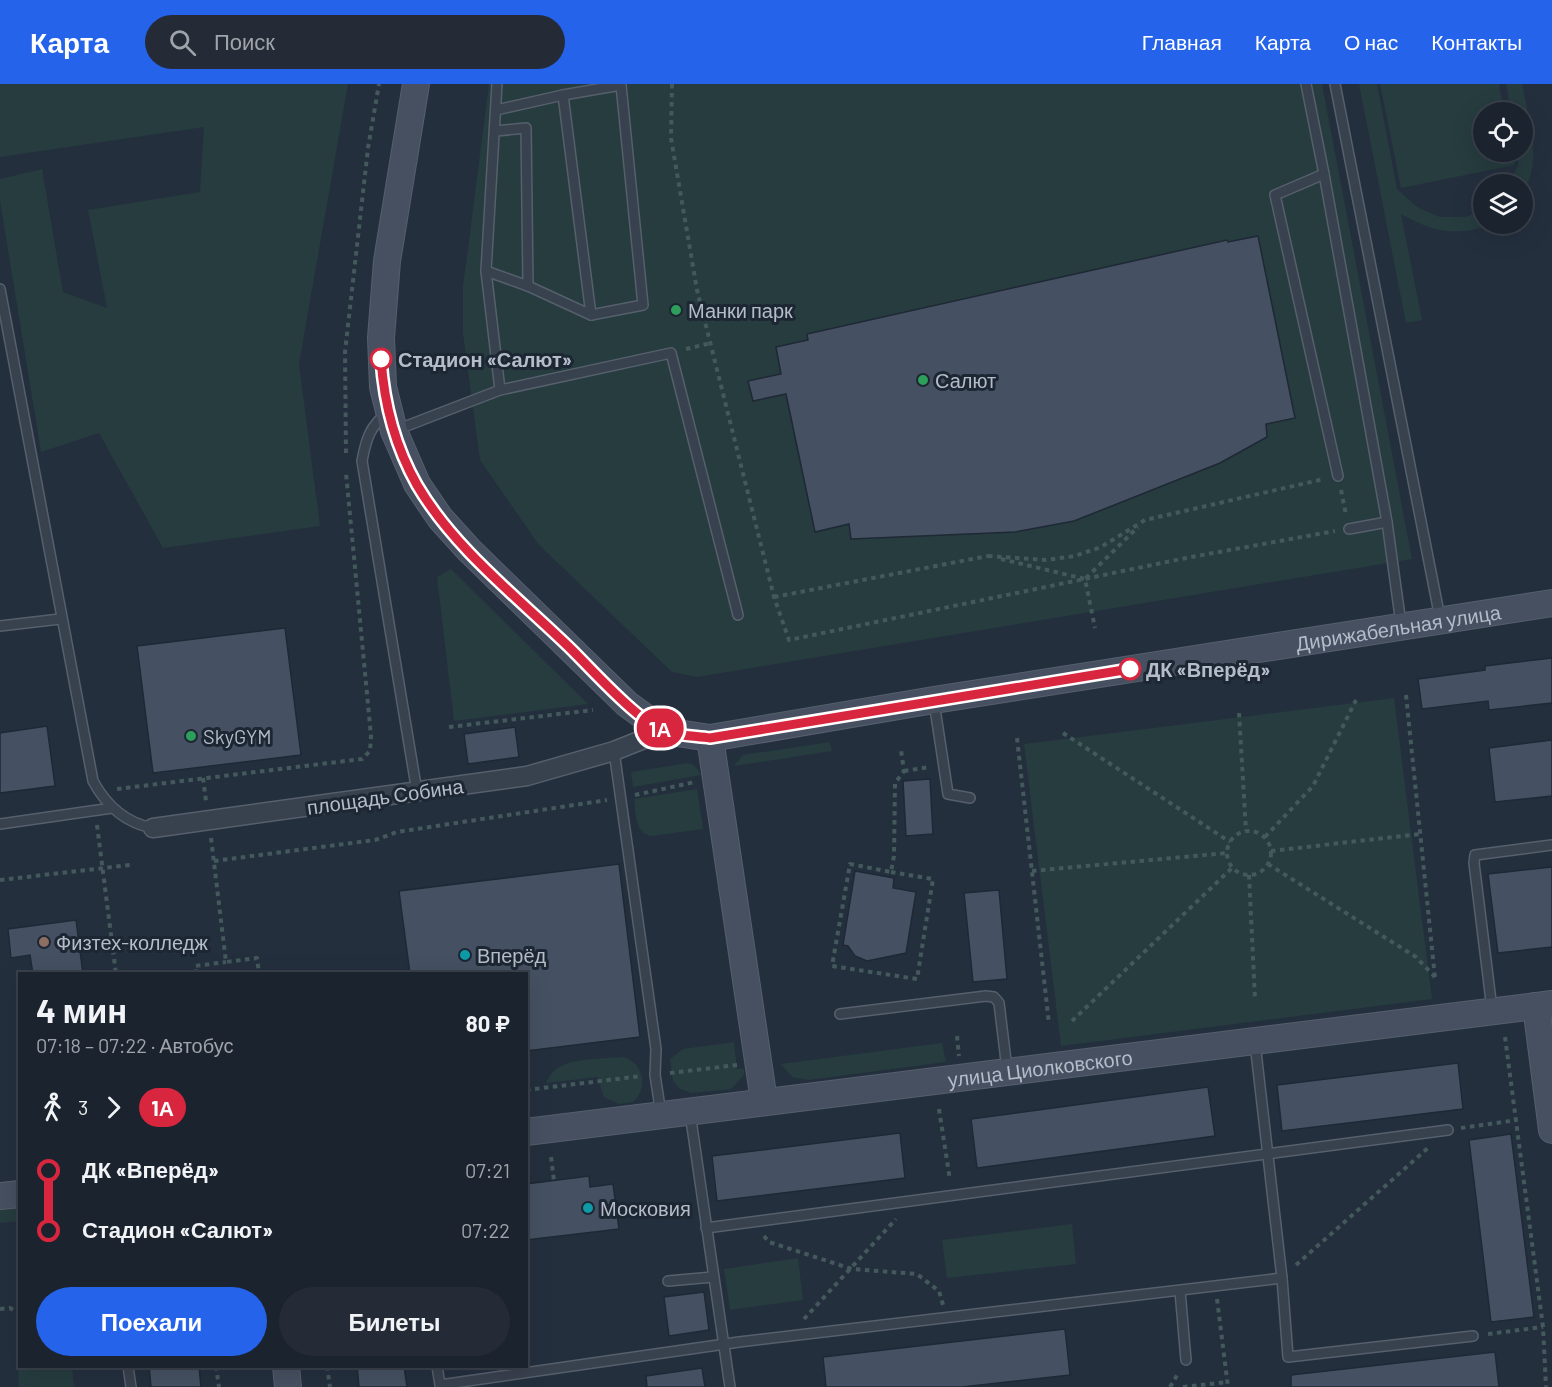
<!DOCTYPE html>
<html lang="ru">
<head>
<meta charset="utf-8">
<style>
	:root { --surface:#1b232e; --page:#242b36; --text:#f1f3f6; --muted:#a0a4aa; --line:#39404a; --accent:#2563eb }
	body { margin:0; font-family:Barlow,sans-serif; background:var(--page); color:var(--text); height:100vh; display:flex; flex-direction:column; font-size:22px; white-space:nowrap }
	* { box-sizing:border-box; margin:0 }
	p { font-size:20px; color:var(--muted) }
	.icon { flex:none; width:33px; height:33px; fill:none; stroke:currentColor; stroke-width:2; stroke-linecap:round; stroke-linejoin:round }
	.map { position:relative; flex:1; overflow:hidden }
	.side { position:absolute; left:18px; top:888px; width:510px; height:396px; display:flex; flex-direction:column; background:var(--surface); border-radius:0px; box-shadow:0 6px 24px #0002,0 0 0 2px var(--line) }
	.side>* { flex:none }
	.badge { padding:0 12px; border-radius:20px; font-size:21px; line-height:39px }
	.buttons { position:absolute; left:1473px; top:18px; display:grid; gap:12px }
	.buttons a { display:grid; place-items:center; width:60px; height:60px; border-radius:50%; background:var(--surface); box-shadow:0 6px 24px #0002,0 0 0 2px var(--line); font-size:30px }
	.map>.badge { position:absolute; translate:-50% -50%; box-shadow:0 0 0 3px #fff }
	.legs { display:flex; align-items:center; gap:9px; height:66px; padding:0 18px; font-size:20px }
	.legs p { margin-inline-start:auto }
	.headline { display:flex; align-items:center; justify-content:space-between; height:102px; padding:0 18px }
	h1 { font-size:33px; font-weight:700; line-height:45px }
	.primary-button { display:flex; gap:12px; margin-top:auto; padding:12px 18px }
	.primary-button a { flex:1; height:69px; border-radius:36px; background:var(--accent); color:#fff; font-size:24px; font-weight:700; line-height:69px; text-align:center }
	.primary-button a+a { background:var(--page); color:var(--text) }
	ul { padding:0 18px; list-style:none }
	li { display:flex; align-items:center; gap:21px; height:60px; font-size:22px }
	li i { display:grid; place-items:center; width:9px; height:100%; margin:0 8px; background:currentColor }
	li i::after { content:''; width:15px; height:15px; margin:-8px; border:4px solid; border-radius:50%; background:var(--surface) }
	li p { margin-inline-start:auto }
	li:first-child i { background:linear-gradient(#0000 50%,currentColor 0) }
	li:last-child i { background:linear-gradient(currentColor 50%,#0000 0) }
	header { display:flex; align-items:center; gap:36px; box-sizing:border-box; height:84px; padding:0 30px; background:var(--accent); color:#fff }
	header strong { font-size:28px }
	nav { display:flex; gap:33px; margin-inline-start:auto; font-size:21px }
	.search { width:420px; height:54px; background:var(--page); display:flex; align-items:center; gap:15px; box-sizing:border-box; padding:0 21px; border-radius:33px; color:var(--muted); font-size:22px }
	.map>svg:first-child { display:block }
</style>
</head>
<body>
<header>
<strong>Карта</strong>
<div class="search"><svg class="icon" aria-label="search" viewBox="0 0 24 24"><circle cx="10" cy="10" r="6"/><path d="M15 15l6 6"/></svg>Поиск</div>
<nav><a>Главная</a><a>Карта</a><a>О нас</a><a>Контакты</a></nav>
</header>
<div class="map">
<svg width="1552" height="1303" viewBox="0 0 1552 1303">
	<rect width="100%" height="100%" fill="#242f3e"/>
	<!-- green -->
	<g fill="#263c3f">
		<path d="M0 0H348L299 280 320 442 163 464 99 349 41 368 0 117V95L42 85 63 208 107 224 88 126 200 108 204 43 0 73Z"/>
		<path d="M489 0H1322L1412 475 697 593 672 588 539 461 480 376 463 249V203Z"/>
		<path d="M1359 0H1377L1397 105 1417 123 1440 133H1465L1483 126 1484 140H1490C1457 154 1431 147 1401 130L1422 236 1406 239Z"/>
		<path d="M1380 0H1499L1504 28H1484V68H1512L1515 81 1401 104Z"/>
		<path d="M1506 0H1522C1529 37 1543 75 1523 109L1522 100H1509L1518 81 1519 68H1522V28H1511Z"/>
		<path d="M451 485 588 620 454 637 437 493Z"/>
		<path d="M1394 614 1432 915 1061 962 1024 660Z"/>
		<path d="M830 658 832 667 734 682 743 671Z"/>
		<path d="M688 679 694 681 701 691 633 703 631 688Z"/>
		<path d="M697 705 703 745 652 752C634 749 636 729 634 715Z"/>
		<path d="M734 958 737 985H744V991L731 1005 691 1009 680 1005 673 997 670 975 683 965Z"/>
		<path d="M942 959 946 978 808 996 792 993 781 980Z"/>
		<path d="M623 973C644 979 649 1004 633 1018L619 1020 604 1013 597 993 546 999C556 971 598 976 623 973Z"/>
		<path d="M19 1120V1137L0 1139V1123Z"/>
		<path d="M1072 1140 1076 1180 947 1194 942 1156Z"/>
		<path d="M798 1174 803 1216 730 1226 724 1185Z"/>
		<path d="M17 1268H19L20 1282 72 1283 74 1303H19Z"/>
	</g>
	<!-- building -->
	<g fill="#455162" stroke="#1f2835" stroke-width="1.5">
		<path d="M1258 152 1295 334 1266 340 1267 353 1220 379 1074 437 1015 448 851 455 849 440 815 448 786 310 753 317 748 297 781 290 776 263 808 256 807 250 1227 156 1228 158Z"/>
		<path d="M285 544 301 671 153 689 137 562Z"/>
		<path d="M1552 574V619L1489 626 1488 617 1422 625 1418 595 1485 586V582Z"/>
		<path d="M47 642 55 702 0 709V649Z"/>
		<path d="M515 643 519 673 468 680 464 650Z"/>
		<path d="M1552 656V712L1495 718 1489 664Z"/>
		<path d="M930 695 933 750 906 752 903 697Z"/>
		<path d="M619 780 640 953 526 967V890H410L399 807Z"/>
		<path d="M1552 783V863L1498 869 1488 790Z"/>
		<path d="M855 787 894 794 893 804 916 808 906 869 867 877 855 872 848 862 843 861Z"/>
		<path d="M999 806 1007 895 973 898 964 809Z"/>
		<path d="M76 836 83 890H33L30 871 11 874 8 845Z"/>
		<path d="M1458 979 1463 1025 1282 1047 1277 1001Z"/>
		<path d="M1208 1003 1215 1052 977 1084 971 1035Z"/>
		<path d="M900 1049 905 1094 717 1117 712 1072Z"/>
		<path d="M1511 1050 1534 1233 1491 1238 1469 1056Z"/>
		<path d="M589 1092 590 1103 613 1100 619 1145 526 1156V1100Z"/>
		<path d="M704 1208 709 1246 669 1252 664 1213Z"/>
		<path d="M1065 1245 1070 1291 962 1303H826L823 1273Z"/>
		<path d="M1495 1268 1499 1303H1291V1291Z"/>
		<path d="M149 1282H199L201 1303H151Z"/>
		<path d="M357 1282H404L407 1303H359Z"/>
		<path d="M702 1284 705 1303H647L646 1292Z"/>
	</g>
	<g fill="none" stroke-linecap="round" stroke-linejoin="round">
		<defs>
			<g id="lane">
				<path d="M1306 0 1324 90 1275 111 1338 392"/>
				<path d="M1335 0 1440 534"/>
				<path d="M563 11 591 231"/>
				<path d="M496 26 563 11 621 1 643 221 591 231 528 202 486 187 497 0"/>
				<path d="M496 47 526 44 528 202"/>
				<path d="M1324 90 1387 438 1349 445"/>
				<path d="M486 187 500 306"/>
				<path d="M0 205 93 697C106 721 125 739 153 744"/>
				<path d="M388 328C370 342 366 355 362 377L417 708"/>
				<path d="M396 346 500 306 671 269 738 531"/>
				<path d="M1387 438 1401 540"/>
				<path d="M0 542 60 535"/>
				<path d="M934 618 948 710 970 714"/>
				<path d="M614 667 656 965 655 991 661 1030"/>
				<path d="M0 740 112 724"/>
				<path d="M1492 925 1474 779 1475 771 1552 761"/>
				<path d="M840 930 986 912 994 913 999 919 1007 985"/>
				<path d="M1255 959 1282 1194 1288 1273 1473 1252"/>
				<path d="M690 1029 730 1303"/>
				<path d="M706 1144 1448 1046"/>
				<path d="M668 1197 713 1193"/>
				<path d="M1180 1207 1186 1276"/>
				<path d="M128 1282 131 1303"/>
				<path d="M437 1282 440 1301 739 1258 1282 1194"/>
			</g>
			<path id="street" d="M153 744 527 692 614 667 664 647"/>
			<g id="secondary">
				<path id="s1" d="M416 0 387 177 381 254 383 303 394 347 417 400 440 434 469 466 627 620 664 647 710 654 934 616 1552 519"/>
				<path d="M710 654 764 1017"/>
				<path d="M1536 922 1552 1046"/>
				<path id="s2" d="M526 1048 1552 920"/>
				<path d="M0 1112 20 1110"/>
				<path d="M286 1282 288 1303"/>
			</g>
		</defs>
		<!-- lane casing -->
		<use href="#lane" stroke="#565f6c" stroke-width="12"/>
		<!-- street casing -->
		<use href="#street" stroke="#565f6c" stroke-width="21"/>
		<!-- secondary casing -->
		<use href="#secondary" stroke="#565f6c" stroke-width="28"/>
		<!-- path -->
		<g stroke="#44595c" stroke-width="4" stroke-dasharray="4.5 4.5" stroke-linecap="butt">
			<path d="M672 0 671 54 697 206 774 513 789 556 1186 474 1335 447"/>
			<path d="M686 265 711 259"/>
			<path d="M346 369 345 268 368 64 379 0"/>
			<path d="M1341 406 1346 431"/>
			<path d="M988 472 1046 476 1075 472 1101 463 1145 436 1324 395"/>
			<path d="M1001 475 1085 495 1095 544"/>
			<path d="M1086 494 1138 443"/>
			<path d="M774 513 988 472"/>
			<path d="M1406 611 1435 894"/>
			<path d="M1239 629 1246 747"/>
			<path d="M449 643 593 626"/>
			<path d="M1063 649 1230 758"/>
			<path d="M1017 654 1049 940"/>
			<path d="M904 687 930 683"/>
			<path d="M203 694 206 717"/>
			<path d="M117 705 362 675 370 667 371 652 346 389"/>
			<path d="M635 711 695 698"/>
			<path d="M97 741 116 890"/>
			<circle cx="1249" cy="769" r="22"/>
			<path d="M1265 753 1313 702 1356 616"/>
			<path d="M211 754 226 878 257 874 259 890"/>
			<path d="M1271 767 1420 750"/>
			<path d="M214 777 375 756 397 748 607 716"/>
			<path d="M1268 780 1416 873 1435 893"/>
			<path d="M1032 787 1227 769"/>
			<path d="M891 788 933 795 917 895 832 882 850 780 891 788 894 772 895 699 904 687 901 666"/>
			<path d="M1249 791 1255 915"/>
			<path d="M0 796 130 781"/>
			<path d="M196 890 195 882 226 878"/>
			<path d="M1072 937 1233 783"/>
			<path d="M957 952 959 972"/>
			<path d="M1505 953 1543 1243 1546 1303"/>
			<path d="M670 989 737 981"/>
			<path d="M526 1006 642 992"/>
			<path d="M939 1025 950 1096"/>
			<path d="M1461 1044 1517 1036"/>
			<path d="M551 1073 554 1097"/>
			<path d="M764 1152 769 1158 852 1185 917 1190 939 1207 943 1221"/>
			<path d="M1296 1181 1428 1064"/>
			<path d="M1217 1215 1228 1303"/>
			<path d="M0 1225 10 1224 20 1230"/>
			<path d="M804 1235 896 1135"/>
			<path d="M1488 1250 1543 1243"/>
			<path d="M216 1282 219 1303"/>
			<path d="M327 1282 330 1303"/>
			<path d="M1170 1303 1179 1288"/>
			<path d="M1183 1303 1227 1298"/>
		</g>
		<!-- lane -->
		<use href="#lane" stroke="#38414e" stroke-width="9"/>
		<!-- street -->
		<use href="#street" stroke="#38414e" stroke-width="18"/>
		<!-- secondary -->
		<use href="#secondary" stroke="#465061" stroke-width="26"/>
	</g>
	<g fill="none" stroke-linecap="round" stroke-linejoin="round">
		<defs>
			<path id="line-1" d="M381 275C384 319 395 362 417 401 455 466 520 515 573 567 593 587 640 639 665 647 678 652 696 652 710 654L1130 585"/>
		</defs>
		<!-- line-1 casing -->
		<use href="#line-1" stroke="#fff" stroke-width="14"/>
		<!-- line-1 -->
		<use href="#line-1" stroke="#d7263d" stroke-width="9"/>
	</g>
	<!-- markers -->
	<g fill="#2e9e5b" stroke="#1d2633" stroke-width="2">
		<circle cx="676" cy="226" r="6"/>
		<circle cx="923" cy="296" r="6"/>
		<circle cx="191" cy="652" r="6"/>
	</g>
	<g fill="#fff" stroke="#d7263d" stroke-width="3">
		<circle cx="381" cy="275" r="10"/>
		<circle cx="1130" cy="585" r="10"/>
	</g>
	<circle fill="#8d6e63" stroke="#1d2633" stroke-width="2" cx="44" cy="858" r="6"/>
	<g fill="#0f9aa8" stroke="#1d2633" stroke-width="2">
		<circle cx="465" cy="871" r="6"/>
		<circle cx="588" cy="1124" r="6"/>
	</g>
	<g text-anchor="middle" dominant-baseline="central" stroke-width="6" stroke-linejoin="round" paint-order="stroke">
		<!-- poi labels -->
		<g font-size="20" fill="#b4bcc9" stroke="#1d2633" text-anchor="start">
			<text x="688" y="226">Манки парк</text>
			<text x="935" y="296">Салют</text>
			<text x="203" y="652">SkyGYM</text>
			<text x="56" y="858">Физтех-колледж</text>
			<text x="477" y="871">Вперёд</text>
			<text x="600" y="1124">Московия</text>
		</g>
		<!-- stop labels -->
		<g font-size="20" font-weight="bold" fill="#b4bcc9" stroke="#1d2633" text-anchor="start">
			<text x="398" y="275">Стадион «Салют»</text>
			<text x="1146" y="585">ДК «Вперёд»</text>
		</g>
		<!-- street labels -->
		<g font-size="20" fill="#b4bcc9" stroke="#1d2633">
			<text stroke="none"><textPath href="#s1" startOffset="1503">Дирижабельная улица</textPath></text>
			<text transform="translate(385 712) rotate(-8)">площадь Собина</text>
			<text stroke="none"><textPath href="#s2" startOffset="518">улица Циолковского</textPath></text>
		</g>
	</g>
</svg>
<div class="buttons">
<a><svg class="icon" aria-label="locate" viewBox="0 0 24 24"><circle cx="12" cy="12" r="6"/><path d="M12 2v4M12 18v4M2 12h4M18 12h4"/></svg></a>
<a><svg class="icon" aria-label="layers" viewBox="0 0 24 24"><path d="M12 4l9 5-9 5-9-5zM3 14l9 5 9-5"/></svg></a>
</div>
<b class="badge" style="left:660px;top:644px;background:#d7263d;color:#fff">1А</b>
<section class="side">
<div class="headline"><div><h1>4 мин</h1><p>07:18 – 07:22 · Автобус</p></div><b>80 ₽</b></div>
<div class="legs"><svg class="icon" aria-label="walk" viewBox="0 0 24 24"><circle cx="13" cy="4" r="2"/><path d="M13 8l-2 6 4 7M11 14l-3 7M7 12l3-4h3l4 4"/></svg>3<svg class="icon" aria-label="forward" viewBox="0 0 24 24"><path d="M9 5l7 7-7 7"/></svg><b class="badge" style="background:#d7263d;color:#fff">1А</b></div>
<ul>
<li><i style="color:#d7263d"></i><b>ДК «Вперёд»</b><p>07:21</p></li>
<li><i style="color:#d7263d"></i><b>Стадион «Салют»</b><p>07:22</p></li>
</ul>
<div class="primary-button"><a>Поехали</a><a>Билеты</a></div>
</section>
</div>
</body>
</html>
